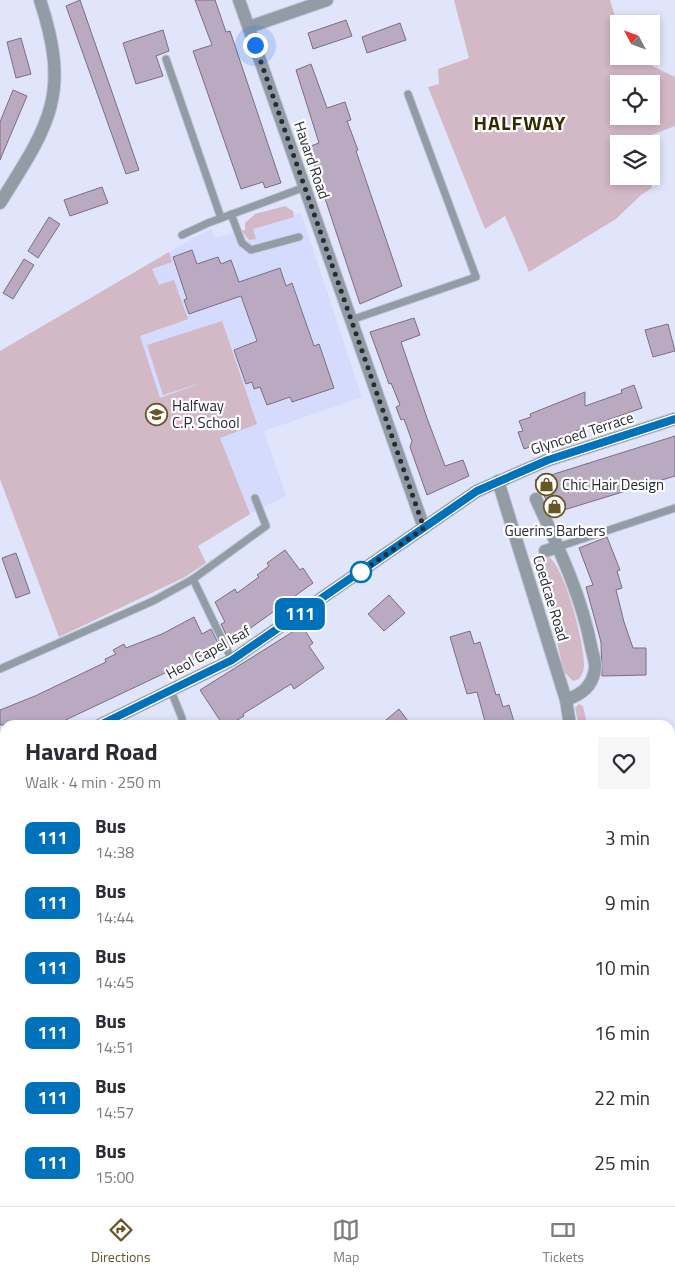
<!DOCTYPE html>
<html lang="en">
<head>
<meta charset="utf-8">
<style>
	:root { --surface:#fff; --page:#f7f7f7; --text:#2b2b33; --muted:#7c7c81; --line:#e1e1e2; --accent:#675624 }
	body { margin:0; font-family:"Titillium Web",sans-serif; background:var(--page); color:var(--text); height:100vh; display:flex; flex-direction:column; font-size:19px; white-space:nowrap }
	* { box-sizing:border-box; margin:0 }
	p { font-size:16px; color:var(--muted) }
	.icon { flex:none; width:28px; height:28px; fill:none; stroke:currentColor; stroke-width:2; stroke-linecap:round; stroke-linejoin:round }
	.map { position:relative; flex:1; overflow:hidden }
	.side { position:absolute; left:0px; top:720px; width:675px; height:486px; display:flex; flex-direction:column; background:var(--surface); border-radius:15px 15px 0 0; box-shadow:0 2px 8px #0003 }
	.side>* { flex:none }
	.badge { padding:0 10px; border-radius:8px; font-size:18px; line-height:32px }
	.needle { width:32px; rotate:311deg }
	.fabs { position:absolute; left:610px; top:15px; display:grid; gap:10px }
	.fabs a { display:grid; place-items:center; width:50px; height:50px; border-radius:0px; background:var(--surface); box-shadow:0 2px 8px #0003; font-size:25px }
	.you { position:absolute; width:25px; height:25px; margin:-12px; border:4px solid #fff; border-radius:50%; background:#1a73e8; box-shadow:0 0 0 8px #1a73e833 }
	.map>.badge { position:absolute; translate:-50% -50%; box-shadow:0 0 0 2px #fff }
	.round { display:grid; place-items:center; flex:none; width:52px; height:52px; border-radius:0px; background:var(--page) }
	.headline { display:flex; align-items:center; justify-content:space-between; height:85px; padding:0 25px }
	h1 { font-size:24px; font-weight:700; line-height:38px }
	ul { padding:0; list-style:none }
	li { display:flex; align-items:center; gap:15px; height:65px; padding:0 25px }
	li div { flex:1 }
	li b { display:block; font-size:19px }
	li em { font-style:normal }
	li .badge { min-width:55px; font-weight:700; text-align:center }
	.menu { display:flex; justify-content:space-around; align-items:center; height:70px; border-top:1px solid var(--line); background:var(--surface); font-size:14px; color:var(--muted) }
	.menu a { display:grid; justify-items:center; gap:2px }
	.menu .on { color:var(--accent) }
	.map>svg:first-child { display:block }
</style>
</head>
<body>
<div class="map">
<svg width="675" height="1206" viewBox="0 0 675 1206">
	<rect width="100%" height="100%" fill="#e1e5fb"/>
	<!-- built -->
	<path fill="#d5dbfd" d="M301 213 362 397 264 431 286 496 250 514 198 546 206 563 183 578 59 637 0 479V351L195 237 212 229 215 238Z"/>
	<!-- green -->
	<g fill="#d3b8c5" fill-rule="evenodd">
		<path d="M454 0H610L619 30V56H632L675 77V126L636 141 637 144H619V176H648L652 188 641 195 616 219 529 272 505 216 485 229 428 87 439 84 438 69 469 58ZM619 84H651V116H619Z"/>
		<path d="M285 206 293 211 294 217 253 229 256 239 249 240 242 231 245 230V223L255 214Z"/>
		<path d="M169 252 172 262 152 269 159 285 174 280 188 319 140 336 160 398 204 382 163 395 147 345 222 321 257 424 220 438 250 514 198 546 206 563 183 578 59 637 0 479V351Z"/>
		<path d="M546 555C564 562 585 645 584 665 584 670 582 675 579 679L573 681 564 672 537 558Z"/>
		<path d="M579 704 583 706 587 725H579L575 708Z"/>
		<path d="M0 1165 5 1169V1201H341L343 1206H0Z"/>
	</g>
	<!-- building -->
	<g fill="#b9aac2" stroke="#7b6e84">
		<path d="M80 0 139 170 126 174 66 6Z"/>
		<path d="M195 0H215L226 32 230 31 281 183 265 188 263 182 241 189 193 51 212 45Z"/>
		<path d="M346 20 352 36 313 49 308 33Z"/>
		<path d="M400 23 406 40 367 53 362 37Z"/>
		<path d="M163 30 169 51 156 56 163 76 136 84 123 43Z"/>
		<path d="M21 38 31 74 16 78 7 42Z"/>
		<path d="M311 64 327 108 345 102 351 120 347 121 358 150 356 151 402 286 360 304 308 147 319 143 296 70Z"/>
		<path d="M13 90 27 96 0 160V122Z"/>
		<path d="M102 187 108 203 70 216 64 200Z"/>
		<path d="M49 217 60 224 38 258 28 251Z"/>
		<path d="M192 250 197 264 218 257 221 264 231 260 239 282 280 268 286 286 292 283 314 346 319 344 334 388 292 402 290 397 267 405 260 387 254 389 252 382 246 384 234 350 257 341 241 296 189 314 184 300 187 299 173 257Z"/>
		<path d="M24 259 34 265 13 299 3 293Z"/>
		<path d="M414 318 420 335 401 342 427 418 445 466 463 460 469 476 427 495 410 447 412 441 404 419 401 420 396 407 400 405 391 383 389 384 370 332Z"/>
		<path d="M668 324 675 351 653 357 645 330Z"/>
		<path d="M634 385 642 408 524 449 518 432 523 431 519 421 531 417 530 414 585 392V406L622 393 621 390Z"/>
		<path d="M675 436V476L554 513 535 480Z"/>
		<path d="M607 537 620 570 617 571 622 588 616 590 624 622 633 648H646V675L602 676 601 642 586 587 593 585 579 548Z"/>
		<path d="M285 550 300 570 303 568 313 583 230 643 221 624 225 622 215 602 235 589 237 593 259 577 257 575 269 566 267 563Z"/>
		<path d="M16 553 30 593 16 598 2 558Z"/>
		<path d="M389 595 405 613 384 631 368 614Z"/>
		<path d="M194 617 202 634 211 629 220 647 55 725H0V710L35 696 106 662 105 659 116 654 113 650 124 644 126 648 162 634Z"/>
		<path d="M302 626 313 643 309 646 324 668 294 689 291 684 243 714 244 716 229 725H223L200 690Z"/>
		<path d="M470 631 474 644 480 642 496 695 499 694 503 707 509 705 515 725H486L477 692 467 694 450 637Z"/>
		<path d="M399 709 411 725H380Z"/>
	</g>
	<g fill="none" stroke-linecap="round" stroke-linejoin="round">
		<defs>
			<g id="lane">
				<path d="M166 59 221 218"/>
				<path d="M231 214 242 243 251 250 299 237"/>
				<path d="M182 235 208 223 305 187"/>
				<path d="M351 320 476 277 408 94"/>
				<path d="M558 547 675 508"/>
				<path d="M193 579 232 660"/>
				<path d="M0 669 153 601 193 579 266 526 255 498"/>
				<path d="M171 691 182 718V725"/>
			</g>
			<g id="street">
				<path d="M239 0 424 528"/>
				<path d="M249 27 327 0"/>
				<path d="M0 203C50 124 71 94 40 0"/>
				<path d="M498 481 566 700 570 725"/>
				<path d="M536 499C558 547 581 594 591 646 592 653 596 662 595 669 592 687 582 694 566 700"/>
				<path d="M545 551 558 547"/>
				<path d="M670 1046H675"/>
				<path d="M0 1102 5 1096"/>
				<path d="M631 1201V1206"/>
			</g>
			<g id="secondary">
				<path d="M100 725 232 660 477 491 548 460 675 419"/>
				<path d="M0 762 5 760"/>
			</g>
		</defs>
		<!-- lane casing -->
		<use href="#lane" stroke="#c0c3d7" stroke-width="9"/>
		<!-- street casing -->
		<use href="#street" stroke="#c0c3d7" stroke-width="14"/>
		<!-- secondary casing -->
		<use href="#secondary" stroke="#c0c3d7" stroke-width="14"/>
		<!-- lane -->
		<use href="#lane" stroke="#929ca4" stroke-width="7"/>
		<!-- street -->
		<use href="#street" stroke="#929ca4" stroke-width="12"/>
		<!-- secondary -->
		<use href="#secondary" stroke="#697884" stroke-width="12"/>
	</g>
	<g fill="none" stroke-linecap="round" stroke-linejoin="round">
		<defs>
			<path id="line" d="M100 725 232 660 477 491 548 460 675 419"/>
		</defs>
		<!-- line casing -->
		<use href="#line" stroke="#fff" stroke-width="11"/>
		<!-- line -->
		<use href="#line" stroke="#0072bc" stroke-width="8"/>
		<!-- walk -->
		<path stroke="#282a34" stroke-width="5" stroke-dasharray="0 9" d="M255 45 424 528 361 572"/>
	</g>
	<!-- icons -->
	<defs>
		<symbol id="school-ring" viewBox="-11 -11 22 22"><circle r="9.5" fill="#fff" stroke="#675624" stroke-width="1.5"/><path d="M0-5L7-2L0 1L-7-2ZM-4 1L0 2.5L4 1V4Q0 6-4 4Z" fill="#675624"/></symbol>
		<symbol id="shop-ring" viewBox="-11 -11 22 22"><circle r="9.5" fill="#fff" stroke="#675624" stroke-width="1.5"/><path d="M-5-2.5h2.3a2.7 3.5 0 0 1 5.4 0H5L5.5 6h-11ZM-1.5-2.5h3a1.5 2.3 0 0 0-3 0Z" fill="#675624"/></symbol>
	</defs>
	<g fill-rule="evenodd">
		<use href="#school-ring" x="144" y="402" width="25" height="25"/>
		<use href="#shop-ring" x="534" y="472" width="25" height="25"/>
		<use href="#shop-ring" x="542" y="494" width="25" height="25"/>
	</g>
	<!-- markers -->
	<circle fill="#fff" stroke="#0072bc" stroke-width="2.5" cx="361" cy="572" r="10"/>
	<g text-anchor="middle" dominant-baseline="central" stroke-width="4.5" stroke-linejoin="round" paint-order="stroke">
		<!-- street labels -->
		<g font-size="15" fill="#282a34" stroke="#fff">
			<text transform="translate(312 160) rotate(71)">Havard Road</text>
			<text transform="translate(582 433) rotate(-18)">Glyncoed Terrace</text>
			<text transform="translate(551 598) rotate(73)">Coedcae Road</text>
			<text transform="translate(208 652) rotate(-29)">Heol Capel Isaf</text>
		</g>
		<!-- poi labels -->
		<g font-size="15" fill="#282a34" stroke="#fff" text-anchor="start">
			<text x="172" y="405">Halfway<tspan x="172" dy="17">C.P. School</tspan></text>
			<text x="562" y="484">Chic Hair Design</text>
			<text x="555" y="530" text-anchor="middle">Guerins Barbers</text>
		</g>
		<!-- district labels -->
		<g font-size="20" font-weight="bold" letter-spacing="1" fill="#362900" stroke="#fff">
			<text x="520" y="122">HALFWAY</text>
		</g>
	</g>
</svg>
<div class="fabs">
<a><svg class="needle" viewBox="-14 -14 28 28"><path d="M0-13l5 13h-10z" fill="#e53935"/><path d="M0 13l5-13h-10z" fill="#7c7c81"/></svg></a>
<a><svg class="icon" aria-label="locate" viewBox="0 0 24 24"><circle cx="12" cy="12" r="6"/><path d="M12 2v4M12 18v4M2 12h4M18 12h4"/></svg></a>
<a><svg class="icon" aria-label="layers" viewBox="0 0 24 24"><path d="M12 4l9 5-9 5-9-5zM3 14l9 5 9-5"/></svg></a>
</div>
<div class="you" style="left:255px;top:45px"></div>
<b class="badge" style="left:300px;top:614px;background:#0072bc;color:#fff">111</b>
<section class="side">
<div class="headline"><div><h1>Havard Road</h1><p>Walk · 4 min · 250 m</p></div><a class="round"><svg class="icon" aria-label="heart" viewBox="0 0 24 24"><path d="M12 20l-8-8c-3-5 5-10 8-4 3-6 11-1 8 4z"/></svg></a></div>
<ul>
<li><span class="badge" style="background:#0072bc;color:#fff">111</span><div><b>Bus</b><p>14:38</p></div><em>3 min</em></li>
<li><span class="badge" style="background:#0072bc;color:#fff">111</span><div><b>Bus</b><p>14:44</p></div><em>9 min</em></li>
<li><span class="badge" style="background:#0072bc;color:#fff">111</span><div><b>Bus</b><p>14:45</p></div><em>10 min</em></li>
<li><span class="badge" style="background:#0072bc;color:#fff">111</span><div><b>Bus</b><p>14:51</p></div><em>16 min</em></li>
<li><span class="badge" style="background:#0072bc;color:#fff">111</span><div><b>Bus</b><p>14:57</p></div><em>22 min</em></li>
<li><span class="badge" style="background:#0072bc;color:#fff">111</span><div><b>Bus</b><p>15:00</p></div><em>25 min</em></li>
</ul>
</section>
</div>
<nav class="menu">
<a class="on"><svg class="icon" aria-label="directions" viewBox="0 0 24 24"><path d="M12 3l9 9-9 9-9-9zM9 14v-3h6M13 9l2 2-2 2"/></svg>Directions</a>
<a><svg class="icon" aria-label="map" viewBox="0 0 24 24"><path d="M3 6l6-2 6 2 6-2v14l-6 2-6-2-6 2zM9 4v14M15 6v14"/></svg>Map</a>
<a><svg class="icon" aria-label="tickets" viewBox="0 0 24 24"><path d="M3 7h18v10H3zM15 7v10"/></svg>Tickets</a>
</nav>
</body>
</html>
